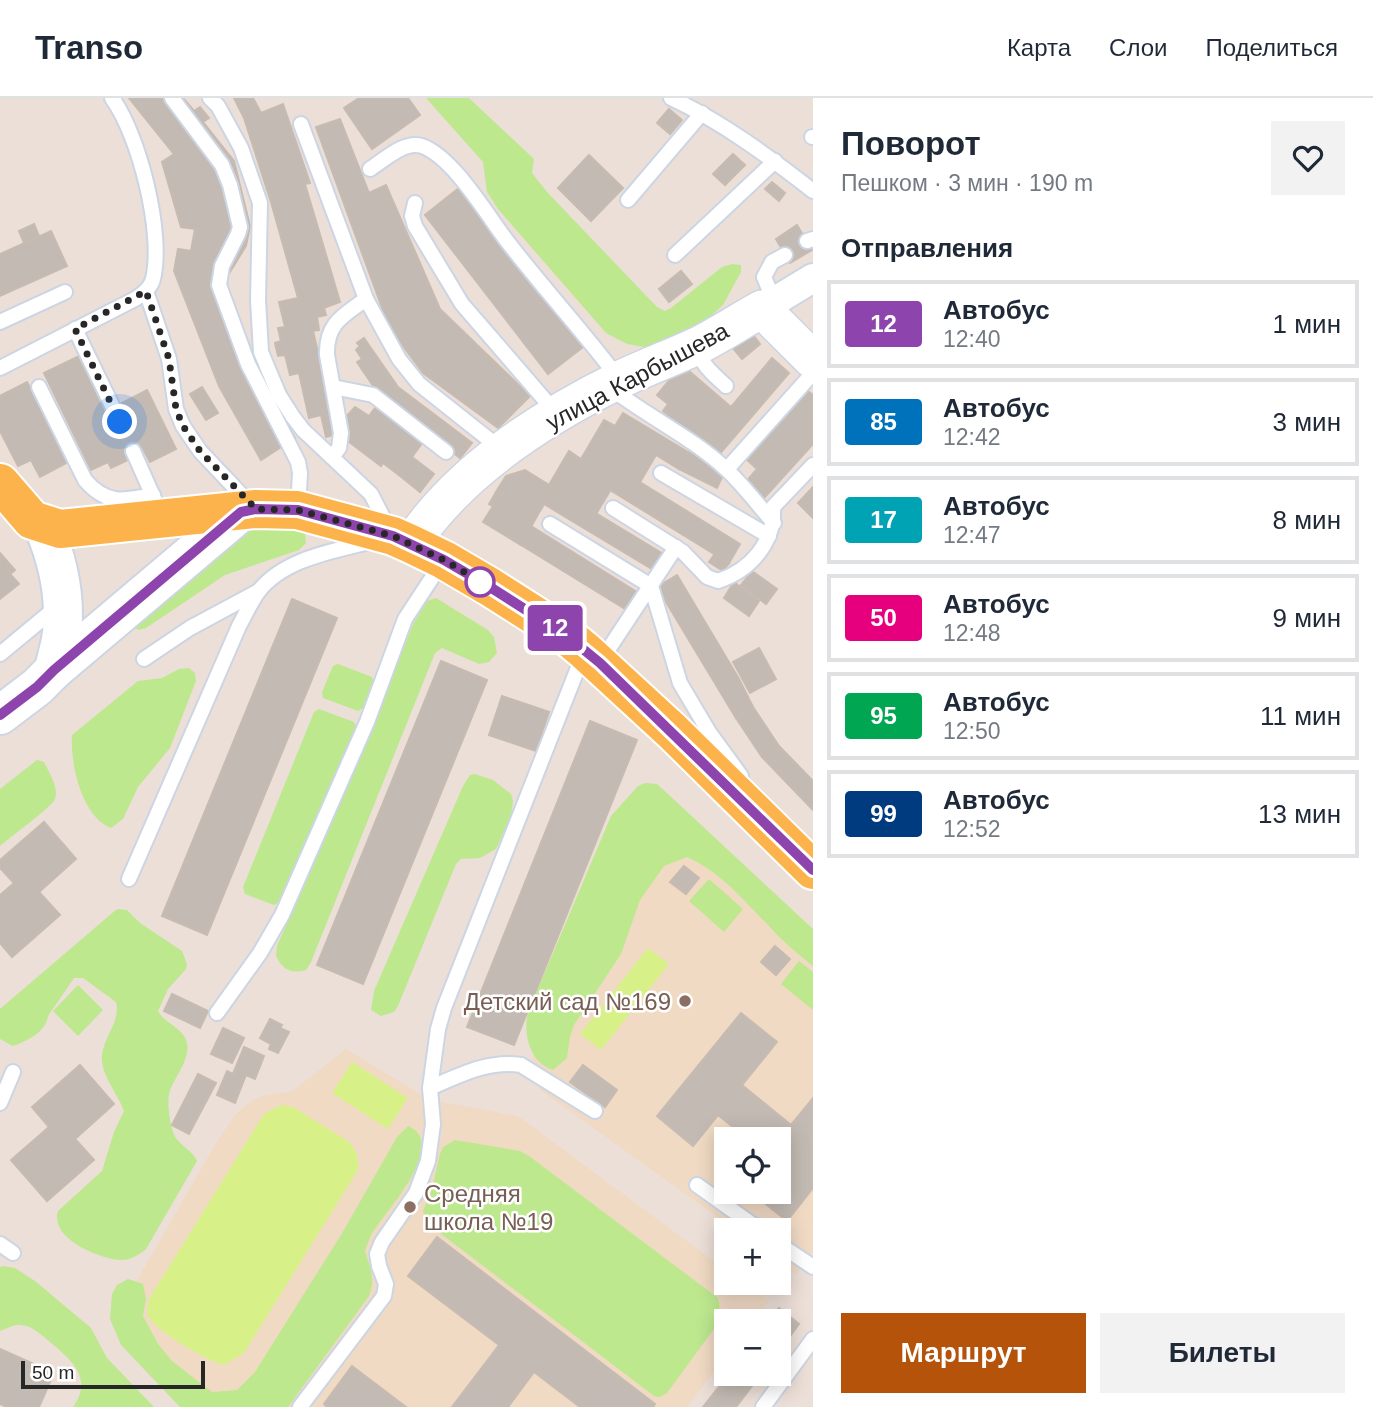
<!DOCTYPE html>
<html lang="ru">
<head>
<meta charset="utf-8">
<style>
	:root { --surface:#fff; --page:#f2f2f3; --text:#1f2937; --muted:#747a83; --line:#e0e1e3; --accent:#b45309 }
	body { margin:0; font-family:Arial,sans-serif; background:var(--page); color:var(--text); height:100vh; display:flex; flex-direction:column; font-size:26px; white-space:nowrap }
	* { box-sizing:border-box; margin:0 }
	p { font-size:23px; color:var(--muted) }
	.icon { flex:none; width:38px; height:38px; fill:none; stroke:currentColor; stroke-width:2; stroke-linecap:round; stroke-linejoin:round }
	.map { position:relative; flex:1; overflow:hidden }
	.panel { display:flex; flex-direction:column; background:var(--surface); width:560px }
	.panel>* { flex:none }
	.badge { padding:0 14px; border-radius:5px; font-size:24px; line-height:46px }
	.buttons { position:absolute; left:714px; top:1029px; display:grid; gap:14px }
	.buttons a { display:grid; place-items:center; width:77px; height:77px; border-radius:0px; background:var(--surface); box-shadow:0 4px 18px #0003; font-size:35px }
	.scale { position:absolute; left:21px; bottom:18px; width:184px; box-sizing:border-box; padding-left:7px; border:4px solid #272727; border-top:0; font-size:19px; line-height:24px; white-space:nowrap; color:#272727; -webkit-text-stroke:5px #fff; paint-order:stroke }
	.you { position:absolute; width:35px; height:35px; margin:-18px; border:5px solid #fff; border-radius:50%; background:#1a73e8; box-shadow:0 0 0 10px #1a73e833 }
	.map>.badge { position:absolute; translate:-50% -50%; box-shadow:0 0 0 4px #fff }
	h2 { padding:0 28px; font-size:26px; line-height:63px }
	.round { display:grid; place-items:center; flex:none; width:74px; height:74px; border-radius:0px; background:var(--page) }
	.summary { display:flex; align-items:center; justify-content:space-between; height:119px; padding:0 28px }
	h1 { font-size:33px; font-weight:700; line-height:52px }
	.button { display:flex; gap:14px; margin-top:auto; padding:14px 28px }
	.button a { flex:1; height:80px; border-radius:0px; background:var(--accent); color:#fff; font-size:28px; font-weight:700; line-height:80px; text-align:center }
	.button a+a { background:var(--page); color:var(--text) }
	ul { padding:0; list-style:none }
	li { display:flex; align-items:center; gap:21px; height:88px; margin:0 14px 10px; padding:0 14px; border:4px solid var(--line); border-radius:0px }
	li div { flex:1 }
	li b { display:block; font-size:26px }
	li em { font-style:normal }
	li .badge { min-width:77px; font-weight:700; text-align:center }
	header { display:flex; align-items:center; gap:42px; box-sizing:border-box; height:98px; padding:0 35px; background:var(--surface); border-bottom:2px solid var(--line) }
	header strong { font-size:33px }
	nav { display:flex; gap:38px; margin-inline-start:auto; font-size:24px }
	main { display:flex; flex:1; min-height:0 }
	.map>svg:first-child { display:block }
</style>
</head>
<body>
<header>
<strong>Transo</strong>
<nav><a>Карта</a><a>Слои</a><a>Поделиться</a></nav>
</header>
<main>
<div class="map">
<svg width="813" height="1309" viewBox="0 0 813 1309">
	<rect width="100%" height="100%" fill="#ecdfd7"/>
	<!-- education -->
	<g fill="#f0dac4" fill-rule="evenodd">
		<path d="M677 718 813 845V1154L797 1176 779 1163V1132H736L540 992 532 960 590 820ZM726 1041H779V1094H726Z"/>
		<path d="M346 951 430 1002 518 1018 726 1172V1185H744L769 1203 753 1223H726V1258L687 1309H192L169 1289 132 1191 216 1045 235 1017 251 1003 265 997 288 994 295 991Z"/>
	</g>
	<!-- green -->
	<g fill="#bde88e">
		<path d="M426 0H469L534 61 532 75 547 94 657 209 665 213 671 210 722 169 732 166 741 167V174L723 207 699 229 650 250 627 246 606 235 498 111 487 94 483 64Z"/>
		<path d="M296 428 305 435 306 445 299 452 225 477 146 530 139 532 132 529 251 429Z"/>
		<path d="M436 500 488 532 494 539 497 555 489 564 479 566 442 550 435 555 311 864 306 872C291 876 283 872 276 858L277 848 373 628 413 526 427 503Z"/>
		<path d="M338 566 372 579 373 582 363 610 358 613 323 600 322 594 333 568Z"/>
		<path d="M189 570 195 575 196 583 170 650 138 689 123 721 111 730C82 719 70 666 72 637L138 583 162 580 179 571Z"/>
		<path d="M319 611 354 624 356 628 279 804 274 807 245 796 243 789 314 614Z"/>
		<path d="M37 662 44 664C49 674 59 690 55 701 52 709 10 739 0 748V691Z"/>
		<path d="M475 676 493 682 511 696 513 703 511 719 496 751 480 760 461 761 456 766 398 908 394 914 381 918 371 912 374 893 463 688 470 677Z"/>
		<path d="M645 685 657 686 669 697 813 831V868C798 856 782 843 769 828 743 802 721 774 687 759L664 768 640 802 621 856 574 927 570 939 567 960 553 972C529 964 523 935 528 914L611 718 638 688Z"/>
		<path d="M709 781 743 811 724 834 689 803Z"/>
		<path d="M117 811 127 812 140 825 182 853 187 866 186 871 168 891 158 913C165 926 184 930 187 945 191 961 173 981 169 996 167 1006 170 1025 173 1034 177 1047 192 1051 197 1063L146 1151C139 1157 131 1162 121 1162 101 1161 49 1141 58 1113L102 1073 114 1034 124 1013C118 996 100 976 102 957 104 938 121 923 116 904L83 880H74L48 918C46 934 27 943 13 948L0 941V911Z"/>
		<path d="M799 863 813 874V912L781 886Z"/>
		<path d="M78 887 103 912 78 938 53 913Z"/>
		<path d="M408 1028C451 1046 382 1117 371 1137 369 1142 367 1147 365 1153 370 1170 376 1180 369 1198L288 1309H180L121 1247 110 1221 112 1196 117 1187 128 1181 143 1186 146 1201 143 1218 158 1246 172 1263 212 1294 237 1292 255 1274 341 1137 397 1039Z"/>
		<path d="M455 1042 520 1053 529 1058 718 1200 721 1217 719 1224 667 1295 660 1299 654 1298 432 1129 425 1120 423 1113 432 1091 440 1056 443 1049Z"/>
		<path d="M3 1168 15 1170 35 1183 91 1230 107 1260 154 1309H73C94 1280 71 1262 50 1244 41 1237 33 1228 21 1227 14 1226 7 1231 0 1233V1169Z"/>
	</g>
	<!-- pitch -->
	<g fill="#d7f188">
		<path d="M648 850 669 866 601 952 580 936Z"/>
		<path d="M352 964 408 1000 388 1031 332 995Z"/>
		<path d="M281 1007 293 1009 349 1044C357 1053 359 1060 358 1072L244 1255 224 1267C209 1264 154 1232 148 1218 146 1212 148 1207 149 1201L264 1016Z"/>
	</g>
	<!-- building -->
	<g fill="#c3bbb3" stroke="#c7bbb1" stroke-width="2">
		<path d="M129 0H183L194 13 200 9 209 20 203 24 234 63 250 128 246 148 225 182 257 270 276 311 295 340 261 362 219 288 174 173 178 151 191 153 195 131 181 129 162 64 174 56Z"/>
		<path d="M234 0H253L261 15 283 6 310 85 305 86 340 204 324 210 326 217 317 219 319 232 313 233 337 336 326 339 321 317 309 320 299 275 290 277 285 257 278 258 275 245 281 243 278 230 285 229 279 204 298 200 271 104 244 20Z"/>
		<path d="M359 0H408L420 17 372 51 344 10Z"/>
		<path d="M669 11 682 22 670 36 657 25Z"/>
		<path d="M340 21 369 95 386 87 440 211 530 298 498 330 423 275 389 229 316 29Z"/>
		<path d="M733 56 745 67 725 87 713 76Z"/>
		<path d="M589 57 623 90 591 123 558 90Z"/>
		<path d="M772 84 785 95 779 103 765 91Z"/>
		<path d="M459 90 583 249 548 276 425 117Z"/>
		<path d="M34 126 39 138 24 145 19 133Z"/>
		<path d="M797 127 812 152 790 165 776 141Z"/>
		<path d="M51 133 67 168 0 198V156Z"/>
		<path d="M681 173 692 186 669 204 659 191Z"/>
		<path d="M751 234 760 246 742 261 732 249Z"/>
		<path d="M364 240 398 289 472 345 460 360 378 295 357 264 362 261 356 252 360 248 357 245Z"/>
		<path d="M79 258 130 361 111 370 108 364 91 372 44 275Z"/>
		<path d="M772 260 789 275 717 359 701 345Z"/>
		<path d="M682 267 731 309 701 345 663 313 668 306 657 297Z"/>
		<path d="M27 284 68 364 40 379 31 362 18 368 0 333V298Z"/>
		<path d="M202 289 218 315 206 322 190 296Z"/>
		<path d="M147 292 176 351 150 364 142 349 128 356 113 327 129 319 122 305Z"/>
		<path d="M808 293 813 297V346L764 400 746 384 757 371 746 361Z"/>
		<path d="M378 306 425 341 399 377 383 365 381 368 349 344 351 342 344 336 345 320 355 309 369 318Z"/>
		<path d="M623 315 688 354 679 371 656 357 640 384 622 373 596 416 549 387 569 353 581 361 604 322 615 328Z"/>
		<path d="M688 354 725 373 717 390 679 371Z"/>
		<path d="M412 359 434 376 420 394 399 377Z"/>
		<path d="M525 372 554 390 537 418 496 394 506 378Z"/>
		<path d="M622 373 740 446 729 465 610 392Z"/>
		<path d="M813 389V420L798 405Z"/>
		<path d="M554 390 665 457 655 473 544 406Z"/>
		<path d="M496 394 537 418 521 447 483 424 493 408 489 406Z"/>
		<path d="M531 428 637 494 627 512 521 447Z"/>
		<path d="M0 455 15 472 10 476 19 486 0 501Z"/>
		<path d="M714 457 729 465 723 473 709 464Z"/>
		<path d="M752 473 777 491 766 506 741 487Z"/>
		<path d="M677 477 739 581 753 609 736 620 657 489Z"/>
		<path d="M734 484 759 503 749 518 724 500Z"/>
		<path d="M292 501 337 520 207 837 162 818Z"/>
		<path d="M759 550 776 581 750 595 733 564Z"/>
		<path d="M441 563 487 582 363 886 317 867Z"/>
		<path d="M502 598 549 614 536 653 489 637Z"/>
		<path d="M753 609 779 648 813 683V712L762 659 736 620Z"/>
		<path d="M590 623 637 642 514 947 467 929Z"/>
		<path d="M44 724 76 761 39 794 60 817 12 859 0 845V797L14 785 0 770V762Z"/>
		<path d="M684 768 699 780 686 796 670 784Z"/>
		<path d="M775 848 790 861 776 877 761 864Z"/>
		<path d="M172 896 208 913 200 930 164 913Z"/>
		<path d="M741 915 777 944 742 987 791 1027 813 1000V1090L787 1123 751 1094H779V1041H748L718 1017 693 1048 657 1018Z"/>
		<path d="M270 921 282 927 280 930 289 934 278 955 269 951 271 946 260 940Z"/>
		<path d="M223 930 244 940 232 965 211 956Z"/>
		<path d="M244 949 264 958 255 981 246 977 235 1005 217 997 227 973 233 976Z"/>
		<path d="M80 967 114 1006 75 1041 94 1062 47 1103 11 1062 49 1029 32 1009Z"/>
		<path d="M583 967 617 992 605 1009 570 984Z"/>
		<path d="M198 976 216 985 189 1036 172 1027Z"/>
		<path d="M437 1139 655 1306 653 1309H580L534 1274 508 1309H452L499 1247 408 1178Z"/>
		<path d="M779 1210 799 1226 779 1253V1223H769Z"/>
		<path d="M0 1251 54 1275 39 1309H7L0 1306Z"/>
		<path d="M352 1268 406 1309H327L324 1306Z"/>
		<path d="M729 1276H761L736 1309H703Z"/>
	</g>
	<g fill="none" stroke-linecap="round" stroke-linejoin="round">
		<defs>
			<g id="service">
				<path d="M172 0 222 67 230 87 240 129 238 136 222 168 219 187 248 266 298 364 300 375 298 411"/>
				<path d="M210 0 218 8 241 50 260 105 258 202 261 254 279 297 293 319 303 332 371 396 389 431"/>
				<path d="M671 0C722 24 768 58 813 93"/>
				<path d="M301 26 366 201C343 218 326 225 327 257L341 335 339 350 332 359"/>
				<path d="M812 39H813"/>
				<path d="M370 71C384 62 405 42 422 48 453 59 487 117 507 143 543 190 583 233 619 281"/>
				<path d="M628 102 702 15"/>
				<path d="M415 105 412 118 415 128 462 206 557 316"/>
				<path d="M807 143 813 141"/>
				<path d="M675 157 775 63"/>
				<path d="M146 193 169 261 176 311 183 328 200 353 252 408"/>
				<path d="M366 201 399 261 419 286 501 351"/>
				<path d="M774 203 764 179 772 164 785 157"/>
				<path d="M0 224 65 194"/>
				<path d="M75 231 120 324"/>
				<path d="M697 248C699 265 714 277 726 288"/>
				<path d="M0 270 135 201C143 196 151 190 153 181 164 135 139 37 112 0"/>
				<path d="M608 288C646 318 692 339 727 372 744 388 758 407 774 425"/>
				<path d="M39 289 85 382C106 407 124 403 153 397"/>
				<path d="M333 289 373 297 446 354"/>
				<path d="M133 353 156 405"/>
				<path d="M727 371 813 275"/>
				<path d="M661 375 769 438"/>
				<path d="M613 410 683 454 707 479 718 483C751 472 775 444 773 409L813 367"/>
				<path d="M550 426 651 488 680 585 709 634 741 678"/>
				<path d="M0 556 58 508"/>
				<path d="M144 561 190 530 259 493"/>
				<path d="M600 564 676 449"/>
				<path d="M129 781 239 528C245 517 251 504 258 494 284 460 335 453 373 443"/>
				<path d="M217 915 260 855 282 817 367 624 405 521 443 463"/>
				<path d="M430 990C460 977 489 962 521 967L595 1013"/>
				<path d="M0 1005 13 974"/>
				<path d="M697 1087 760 1132"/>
				<path d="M0 1146 13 1155"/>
				<path d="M779 1146 813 1169"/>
				<path d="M300 1309 384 1198 386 1186 379 1168 377 1156 382 1144 416 1095 428 1063 433 1026 430 990 438 931 444 910 583 557"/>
				<path d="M763 1309 813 1241"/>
			</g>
			<path id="minor" d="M762 211 813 180"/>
			<path id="tertiary" d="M411 446C459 373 542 320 619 282 644 270 671 260 697 248 719 237 740 223 762 211L813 262"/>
			<g id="secondary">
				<path d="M43 427C57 460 66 497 62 534 61 547 56 560 54 572"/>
				<path d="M0 617 37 589 54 572 241 414"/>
			</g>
			<path id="primary" d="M0 385 32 422 60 431 256 411 297 412 393 438 411 446 444 462 490 489 567 538 585 553 673 634 813 772"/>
		</defs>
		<!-- service casing -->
		<use href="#service" stroke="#ccd5e3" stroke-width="18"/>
		<!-- minor casing -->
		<use href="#minor" stroke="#ccd5e3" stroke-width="32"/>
		<!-- tertiary casing -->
		<use href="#tertiary" stroke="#ccd5e3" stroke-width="40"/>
		<!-- secondary casing -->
		<use href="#secondary" stroke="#ccd5e3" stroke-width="42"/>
		<!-- primary casing -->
		<use href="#primary" stroke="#fff" stroke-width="42"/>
		<!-- service -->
		<use href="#service" stroke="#fff" stroke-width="14"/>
		<!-- minor -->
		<use href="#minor" stroke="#fff" stroke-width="28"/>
		<!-- tertiary -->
		<use href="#tertiary" stroke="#fff" stroke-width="37"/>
		<!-- secondary -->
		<use href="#secondary" stroke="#fff" stroke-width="38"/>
		<!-- primary -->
		<use href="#primary" stroke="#fdb34b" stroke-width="38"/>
	</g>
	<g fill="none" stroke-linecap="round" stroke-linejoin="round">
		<defs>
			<path id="line" d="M0 617 37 589 54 572 241 414 256 411 298 412 393 438 444 462 490 489 567 538 600 565 813 772"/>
		</defs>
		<!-- line casing -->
		<use href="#line" stroke="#fff" stroke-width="16"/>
		<!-- line -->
		<use href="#line" stroke="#8e44ad" stroke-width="10"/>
		<!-- walk -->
		<path stroke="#272727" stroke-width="7" stroke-dasharray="0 12.6" d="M120 324 75 231 146 193 169 261 176 311 183 328 200 353 256 411 298 412 393 438 444 462 490 489 480 484"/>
	</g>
	<!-- markers -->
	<circle fill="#fff" stroke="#8e44ad" stroke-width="3.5" cx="480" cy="484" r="14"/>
	<g fill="#8d6e63" stroke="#fff" stroke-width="2.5">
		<circle cx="685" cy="903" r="7"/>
		<circle cx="410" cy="1109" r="7"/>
	</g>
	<g text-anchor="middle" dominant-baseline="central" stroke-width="5" stroke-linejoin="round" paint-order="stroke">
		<!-- street labels -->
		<g font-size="24" fill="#272727" stroke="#fff">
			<text transform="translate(637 278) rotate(-28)">улица Карбышева</text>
		</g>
		<!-- education labels -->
		<g font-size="24" fill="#785e54" stroke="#fff" text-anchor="end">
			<text x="671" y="903">Детский сад №169</text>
			<text x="424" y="1095" text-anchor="start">Средняя<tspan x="424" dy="28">школа №19</tspan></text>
		</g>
	</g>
</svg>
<div class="buttons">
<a><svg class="icon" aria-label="locate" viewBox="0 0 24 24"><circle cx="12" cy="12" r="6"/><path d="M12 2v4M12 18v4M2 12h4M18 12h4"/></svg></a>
<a>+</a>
<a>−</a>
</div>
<div class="scale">50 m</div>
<div class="you" style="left:120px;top:324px"></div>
<b class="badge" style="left:555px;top:530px;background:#8e44ad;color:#fff">12</b>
</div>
<section class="panel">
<div class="summary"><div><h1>Поворот</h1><p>Пешком · 3 мин · 190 m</p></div><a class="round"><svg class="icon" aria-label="heart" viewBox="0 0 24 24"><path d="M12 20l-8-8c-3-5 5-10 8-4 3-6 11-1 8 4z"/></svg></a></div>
<h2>Отправления</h2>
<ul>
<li><span class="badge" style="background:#8e44ad;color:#fff">12</span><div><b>Автобус</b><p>12:40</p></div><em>1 мин</em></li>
<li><span class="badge" style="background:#0072bc;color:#fff">85</span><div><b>Автобус</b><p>12:42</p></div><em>3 мин</em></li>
<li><span class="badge" style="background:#00a3b4;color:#fff">17</span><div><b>Автобус</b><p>12:47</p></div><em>8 мин</em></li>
<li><span class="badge" style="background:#e6007e;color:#fff">50</span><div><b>Автобус</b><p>12:48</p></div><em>9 мин</em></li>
<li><span class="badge" style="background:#00a651;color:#fff">95</span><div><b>Автобус</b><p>12:50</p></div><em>11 мин</em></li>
<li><span class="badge" style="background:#003b80;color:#fff">99</span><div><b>Автобус</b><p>12:52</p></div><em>13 мин</em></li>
</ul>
<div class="button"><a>Маршрут</a><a>Билеты</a></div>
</section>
</main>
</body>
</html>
